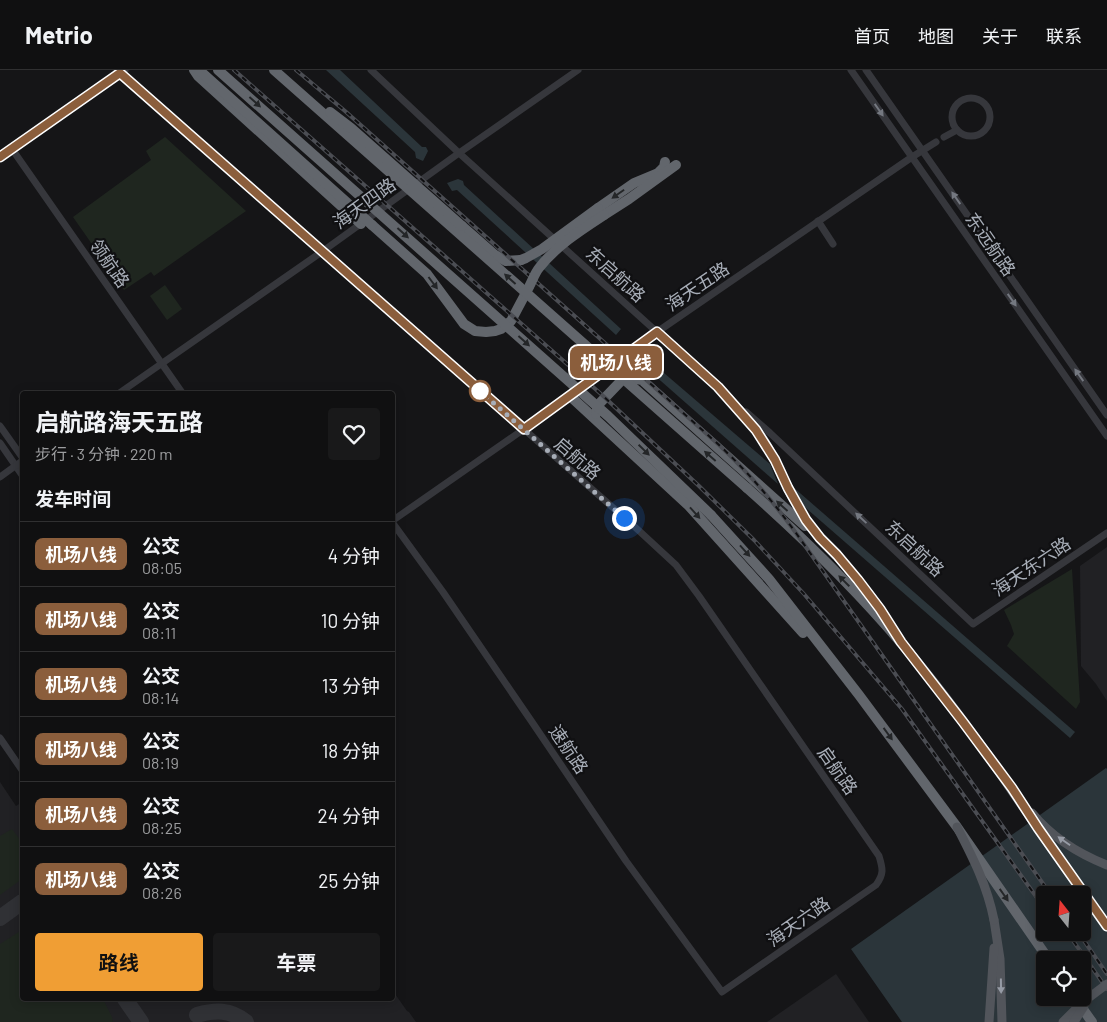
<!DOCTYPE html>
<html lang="zh">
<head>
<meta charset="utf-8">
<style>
	:root { --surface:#101011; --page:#19191a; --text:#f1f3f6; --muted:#9c9d9f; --line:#303031; --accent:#f09e34 }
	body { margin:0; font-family:Barlow,"Noto Sans SC",sans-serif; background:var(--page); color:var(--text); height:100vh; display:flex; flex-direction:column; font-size:19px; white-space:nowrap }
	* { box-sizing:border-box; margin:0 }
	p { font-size:16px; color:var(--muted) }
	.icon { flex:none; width:28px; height:28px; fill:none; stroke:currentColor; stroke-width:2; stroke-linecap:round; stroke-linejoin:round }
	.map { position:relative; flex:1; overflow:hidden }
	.drawer { position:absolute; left:20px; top:321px; width:375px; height:610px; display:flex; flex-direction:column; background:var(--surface); border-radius:5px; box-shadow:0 2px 12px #0003,0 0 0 1px var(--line) }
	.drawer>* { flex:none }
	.badge { padding:0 10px; border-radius:8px; font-size:18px; line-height:32px }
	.needle { width:32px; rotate:343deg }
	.buttons { position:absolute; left:1036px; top:816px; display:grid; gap:10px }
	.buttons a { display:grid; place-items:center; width:55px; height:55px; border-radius:5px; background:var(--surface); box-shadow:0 2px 12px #0003,0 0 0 1px var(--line); font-size:25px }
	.you { position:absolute; width:25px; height:25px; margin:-12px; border:4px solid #fff; border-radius:50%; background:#1a73e8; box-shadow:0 0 0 8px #1a73e833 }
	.map>.badge { position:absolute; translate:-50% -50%; box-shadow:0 0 0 2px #fff }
	h2 { padding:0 15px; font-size:19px; line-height:45px }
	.round { display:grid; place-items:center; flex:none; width:52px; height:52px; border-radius:5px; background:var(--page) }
	.summary { display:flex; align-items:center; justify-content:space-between; height:85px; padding:0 15px }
	h1 { font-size:24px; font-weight:700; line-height:38px }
	.action { display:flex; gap:10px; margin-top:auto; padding:10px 15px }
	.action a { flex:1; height:58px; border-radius:5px; background:var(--accent); color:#111; font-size:20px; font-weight:700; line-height:58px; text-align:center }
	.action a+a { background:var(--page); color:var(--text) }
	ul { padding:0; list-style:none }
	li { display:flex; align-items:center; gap:15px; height:65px; padding:0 15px; border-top:1px solid var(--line) }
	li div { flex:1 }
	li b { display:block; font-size:19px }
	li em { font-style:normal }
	li .badge { min-width:55px; font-weight:700; text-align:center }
	header { display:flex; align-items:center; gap:30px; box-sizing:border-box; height:70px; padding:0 25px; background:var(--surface); border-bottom:1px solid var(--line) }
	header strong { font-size:24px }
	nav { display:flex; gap:28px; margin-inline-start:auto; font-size:18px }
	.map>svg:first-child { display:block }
</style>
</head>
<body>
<header>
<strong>Metrio</strong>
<nav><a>首页</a><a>地图</a><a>关于</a><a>联系</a></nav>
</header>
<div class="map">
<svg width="1107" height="952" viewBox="0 0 1107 952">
	<rect width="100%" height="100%" fill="#151517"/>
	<!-- built -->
	<g fill="#212124">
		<path d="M1107 477V631L1096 614 1081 596 1080 496Z"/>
		<path d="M0 712 16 736 22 732V929H392L393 921 407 941 409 942 416 952H0Z"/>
		<path d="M836 904 869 952H767Z"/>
	</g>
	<!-- green -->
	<g fill="#1f261f">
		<path d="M165 67 246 141 154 206 151 202 124 220 73 147 151 90 146 81Z"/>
		<path d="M165 215 182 239 167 250 150 226Z"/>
		<path d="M1072 499 1080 632 1076 639 1007 576 1014 564 1011 555 1004 540Z"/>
		<path d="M12 759 21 771 22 770V809L0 825V766Z"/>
		<path d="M22 860V929H103L112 947 113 952H0V874Z"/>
	</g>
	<!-- water -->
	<g fill="#2b353a" fill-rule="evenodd">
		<path d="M326 0H340L422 77H426L428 81 423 91 416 88 415 82Z"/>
		<path d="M458 109 463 111 464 115 621 259 616 265 457 120 452 121 447 113Z"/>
		<path d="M650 291 770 394 778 414 645 297Z"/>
		<path d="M793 417 1075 662 1070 668 799 432Z"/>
		<path d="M1106 698 1107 699V952H902L851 879ZM1045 825H1082V862H1045ZM1045 890H1082V928H1045Z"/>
	</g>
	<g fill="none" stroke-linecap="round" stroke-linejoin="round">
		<!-- taxiway -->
		<g stroke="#303135" stroke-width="16">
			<path d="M0 848 22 832"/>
			<path d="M125 929 141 952"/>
			<path d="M197 945C215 940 230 939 246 952"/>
		</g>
		<!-- minor -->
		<g stroke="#36373c" stroke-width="7">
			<path d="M117 0 636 458 676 495 699 526 879 786C883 799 884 804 876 815L722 922 626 791 532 652 443 522 392 452"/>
			<path d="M371 0 459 83 721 320"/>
			<path d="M851 0 1107 366"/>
			<path d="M866 0 1107 345"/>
			<circle cx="971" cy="47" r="19"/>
			<path d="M944 67 957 60"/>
			<path d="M12 79 183 324"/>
			<path d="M0 87 125 0"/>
			<path d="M818 151 833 174"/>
			<path d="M118 324 323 181 459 83 578 0"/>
			<path d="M746 342 770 363 973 554 1107 463"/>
			<path d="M0 356 22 387"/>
			<path d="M0 373 22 405"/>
			<path d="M0 407 22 391"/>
			<path d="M392 451 524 359 657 262 912 87 936 72"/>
			<path d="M0 668 22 700"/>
		</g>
		<!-- major -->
		<g stroke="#52555b" stroke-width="9">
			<path d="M1032 743C1051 766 1079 784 1107 795"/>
			<path d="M994 850 1000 889 1002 952"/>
			<path d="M989 952 994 878"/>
		</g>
		<!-- highway -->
		<g stroke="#62666c" stroke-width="10">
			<path d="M194 0 198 6 361 154"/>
			<path d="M598 138 634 113 658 103 664 97 665 92"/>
			<path d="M604 145 629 129 676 95"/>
			<path d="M372 155 427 204 464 254 475 261 486 262 495 261 501 259 511 251 529 217"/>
			<path d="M462 156 495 185 506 191 521 190"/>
			<path d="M718 317C735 336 754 354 767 376 781 400 790 427 806 450 815 463 826 474 836 485 854 504 871 526 886 548"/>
			<path d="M570 326 688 435 803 563"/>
			<path d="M596 344 598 335 621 311 632 308 642 310 805 456"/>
			<path d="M747 418C801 466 855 518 902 574 951 631 995 694 1037 757 1060 790 1084 823 1107 856"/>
			<path d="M711 445 769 509 859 625 957 757 1049 890"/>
			<path d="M1075 928 1092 952"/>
		</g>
		<defs>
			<g id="rail">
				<path d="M234 0 601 324 699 416 754 470 804 524 902 639 1045 839"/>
				<path d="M296 0 345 41 718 374C747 401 772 430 796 463L1051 825"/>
				<path d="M1067 862 1107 919"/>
				<path d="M1078 862 1107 904"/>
			</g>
		</defs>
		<!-- rail casing -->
		<use href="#rail" stroke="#4b4d53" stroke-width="4"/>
		<!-- rail -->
		<use href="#rail" stroke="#101012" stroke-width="2" stroke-dasharray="5.5" stroke-linecap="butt"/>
		<!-- major-bridge -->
		<g stroke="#52555b" stroke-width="9">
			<path d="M957 757C973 788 987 815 994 850"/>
			<path d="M1063 952 1083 932 1107 914"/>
			<path d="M1074 952 1084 936"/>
		</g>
		<!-- highway-bridge -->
		<g stroke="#62666c" stroke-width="10">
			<path d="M199 0 372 155"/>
			<path d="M218 0 608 346 711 445"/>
			<path d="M274 0 747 418"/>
			<path d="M330 42 351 58 462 156"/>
			<path d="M521 190 526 188 542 179 598 138"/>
			<path d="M530 215C533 209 535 203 539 198 556 176 581 160 604 145"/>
		</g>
	</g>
	<!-- one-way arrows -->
	<defs><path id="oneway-solid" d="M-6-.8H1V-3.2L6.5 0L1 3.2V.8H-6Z" transform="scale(1.25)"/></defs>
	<g fill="#242628">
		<use href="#oneway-solid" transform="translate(255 32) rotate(42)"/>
		<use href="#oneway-solid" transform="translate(618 124) rotate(145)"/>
		<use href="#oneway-solid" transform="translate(403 163) rotate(42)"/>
		<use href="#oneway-solid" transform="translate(510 209) rotate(-138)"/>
		<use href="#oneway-solid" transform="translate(433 213) rotate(53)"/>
		<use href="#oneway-solid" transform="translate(524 271) rotate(42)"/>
		<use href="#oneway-solid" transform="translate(644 380) rotate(44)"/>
		<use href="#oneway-solid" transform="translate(710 386) rotate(-139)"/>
		<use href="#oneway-solid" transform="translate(782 436) rotate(-138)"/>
		<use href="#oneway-solid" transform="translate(695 443) rotate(48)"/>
		<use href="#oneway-solid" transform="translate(745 481) rotate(48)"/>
		<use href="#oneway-solid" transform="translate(844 511) rotate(-135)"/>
		<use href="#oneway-solid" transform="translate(888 664) rotate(54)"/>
		<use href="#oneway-solid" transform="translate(1004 825) rotate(55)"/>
	</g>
	<g fill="#747880">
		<use href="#oneway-solid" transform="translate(879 40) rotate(55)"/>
		<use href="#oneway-solid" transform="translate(956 128) rotate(-125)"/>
		<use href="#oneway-solid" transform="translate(1012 230) rotate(55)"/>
		<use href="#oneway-solid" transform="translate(1079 305) rotate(-125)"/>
		<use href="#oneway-solid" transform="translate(861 448) rotate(-137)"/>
	</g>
	<g fill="#969ba5">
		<use href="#oneway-solid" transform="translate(1064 771) rotate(-145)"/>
		<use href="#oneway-solid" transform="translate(1001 916) rotate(89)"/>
	</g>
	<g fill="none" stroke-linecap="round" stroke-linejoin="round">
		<defs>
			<path id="line" d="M0 87 120 3 524 359 657 262 718 317 756 360 775 390 788 418 806 450 820 468 837 485 858 510 880 539 901 572 963 652 1012 718 1038 758 1107 856"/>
		</defs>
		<!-- line casing -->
		<use href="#line" stroke="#fff" stroke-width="11"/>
		<!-- line -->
		<use href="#line" stroke="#8b5e3c" stroke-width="8"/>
		<!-- walk -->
		<path stroke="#a7adb7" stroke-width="5" stroke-dasharray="0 9" d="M480 321 624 448"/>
	</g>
	<!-- markers -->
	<circle fill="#fff" stroke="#8b5e3c" stroke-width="2.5" cx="480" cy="321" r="10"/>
	<g text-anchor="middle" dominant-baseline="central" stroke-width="4.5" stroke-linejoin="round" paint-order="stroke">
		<!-- street labels -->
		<g font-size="18" fill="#a7adb7" stroke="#101012">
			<text transform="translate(364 133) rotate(-36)">海天四路</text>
			<text transform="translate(991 174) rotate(55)">东远航路</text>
			<text transform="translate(110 193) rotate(55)">领航路</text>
			<text transform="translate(616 204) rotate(42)">东启航路</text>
			<text transform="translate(697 216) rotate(-34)">海天五路</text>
			<text transform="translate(578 388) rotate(41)">启航路</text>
			<text transform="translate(915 478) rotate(43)">东启航路</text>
			<text transform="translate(1031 496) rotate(-34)">海天东六路</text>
			<text transform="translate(569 679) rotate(56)">速航路</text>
			<text transform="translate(838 700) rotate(55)">启航路</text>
			<text transform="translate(798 851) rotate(-35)">海天六路</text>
		</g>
	</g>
</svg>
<div class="buttons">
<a><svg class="needle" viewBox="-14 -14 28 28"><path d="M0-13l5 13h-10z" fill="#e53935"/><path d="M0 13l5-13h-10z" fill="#9c9d9f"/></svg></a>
<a><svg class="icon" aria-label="locate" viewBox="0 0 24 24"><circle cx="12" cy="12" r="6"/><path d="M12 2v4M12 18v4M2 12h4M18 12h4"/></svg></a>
</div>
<div class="you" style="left:624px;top:448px"></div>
<b class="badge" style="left:616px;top:292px;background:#8b5e3c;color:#fff">机场八线</b>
<section class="drawer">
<div class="summary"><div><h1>启航路海天五路</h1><p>步行 · 3 分钟 · 220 m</p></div><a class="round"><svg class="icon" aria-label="heart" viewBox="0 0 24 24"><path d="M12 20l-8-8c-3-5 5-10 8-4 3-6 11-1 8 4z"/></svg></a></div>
<h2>发车时间</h2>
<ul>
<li><span class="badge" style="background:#8b5e3c;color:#fff">机场八线</span><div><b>公交</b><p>08:05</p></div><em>4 分钟</em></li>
<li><span class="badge" style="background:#8b5e3c;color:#fff">机场八线</span><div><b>公交</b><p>08:11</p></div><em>10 分钟</em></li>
<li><span class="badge" style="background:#8b5e3c;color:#fff">机场八线</span><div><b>公交</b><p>08:14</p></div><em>13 分钟</em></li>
<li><span class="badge" style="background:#8b5e3c;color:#fff">机场八线</span><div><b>公交</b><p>08:19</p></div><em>18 分钟</em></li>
<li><span class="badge" style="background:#8b5e3c;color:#fff">机场八线</span><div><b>公交</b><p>08:25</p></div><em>24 分钟</em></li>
<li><span class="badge" style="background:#8b5e3c;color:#fff">机场八线</span><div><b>公交</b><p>08:26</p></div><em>25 分钟</em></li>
</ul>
<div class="action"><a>路线</a><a>车票</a></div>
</section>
</div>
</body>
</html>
